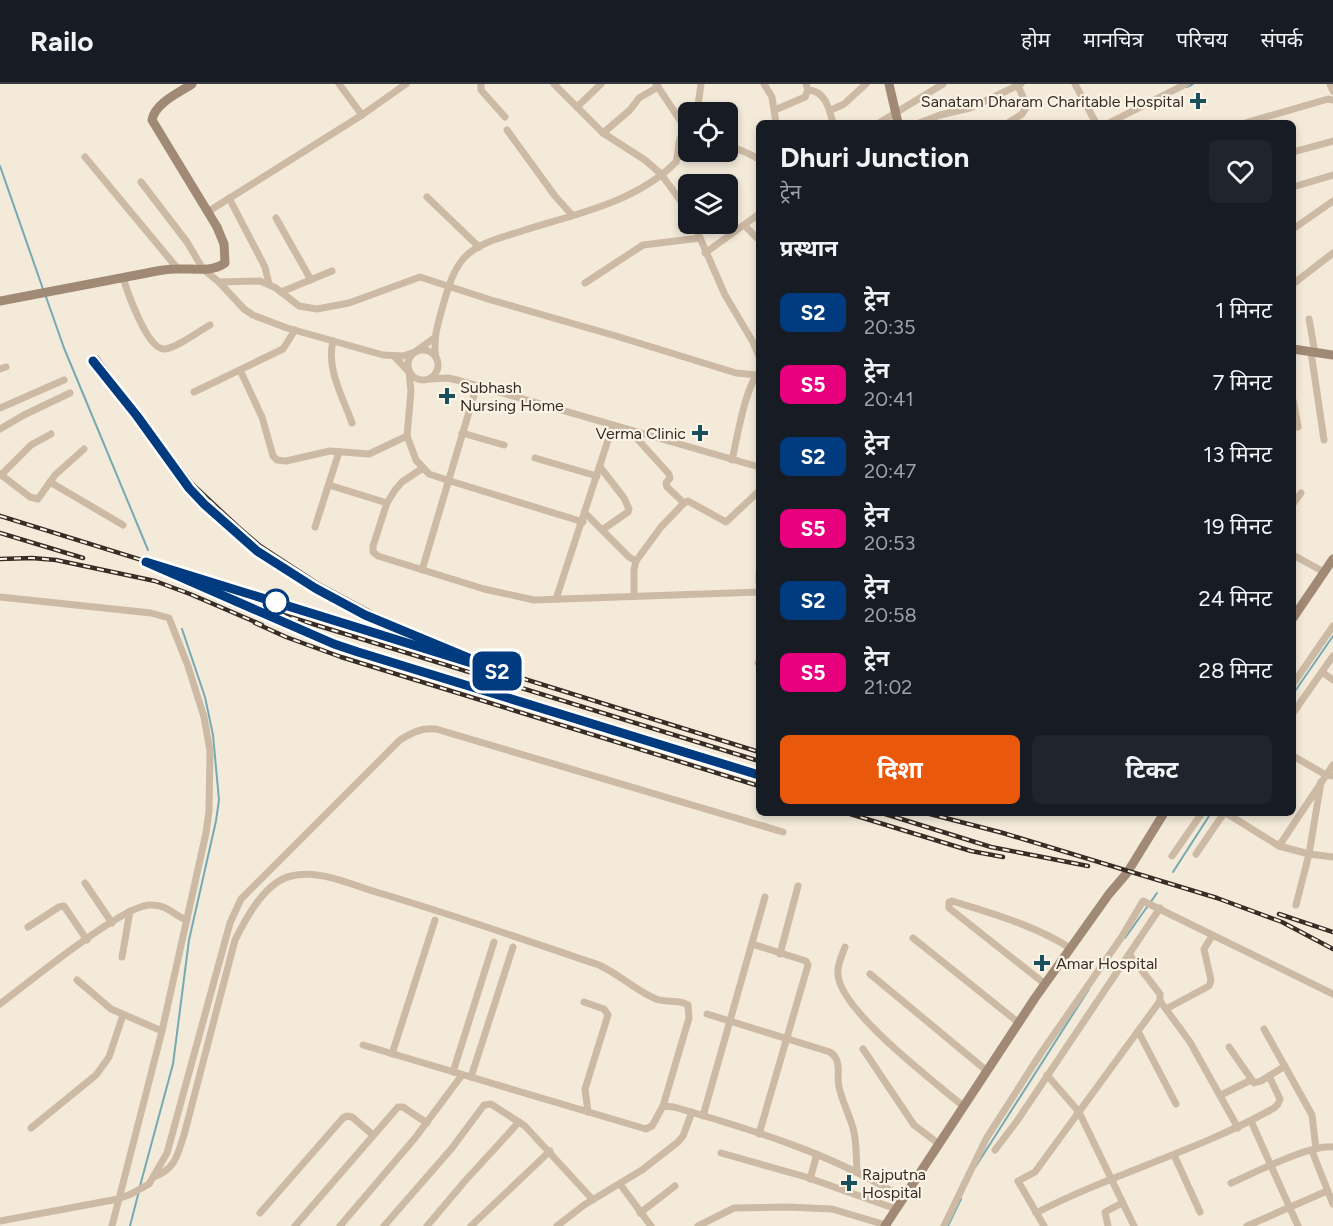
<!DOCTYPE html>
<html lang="hi">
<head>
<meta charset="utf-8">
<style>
	:root { --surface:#171b24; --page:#20242c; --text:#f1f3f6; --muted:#9ea1a6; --line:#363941; --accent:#ea580c }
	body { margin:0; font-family:Figtree,"Noto Sans Devanagari",sans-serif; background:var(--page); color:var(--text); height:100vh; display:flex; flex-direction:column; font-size:22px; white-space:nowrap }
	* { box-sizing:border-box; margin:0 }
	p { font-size:20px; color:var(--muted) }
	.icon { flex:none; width:33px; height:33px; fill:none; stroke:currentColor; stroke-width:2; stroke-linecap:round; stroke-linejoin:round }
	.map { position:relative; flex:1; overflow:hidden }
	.panel { position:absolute; left:756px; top:36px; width:540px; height:696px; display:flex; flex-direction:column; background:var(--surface); border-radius:9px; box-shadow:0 3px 9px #0003 }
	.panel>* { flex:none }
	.badge { padding:0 12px; border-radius:9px; font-size:21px; line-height:39px }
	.controls { position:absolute; left:678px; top:18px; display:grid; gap:12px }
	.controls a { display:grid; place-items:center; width:60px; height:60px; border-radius:9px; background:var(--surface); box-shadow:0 3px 9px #0003; font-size:30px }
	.map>.badge { position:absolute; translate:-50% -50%; box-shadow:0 0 0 3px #fff }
	h2 { padding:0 24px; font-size:22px; line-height:54px }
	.round { display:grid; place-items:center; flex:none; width:63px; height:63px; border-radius:9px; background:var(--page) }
	.overview { display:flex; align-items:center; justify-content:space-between; height:102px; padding:0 24px }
	h1 { font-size:28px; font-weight:700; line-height:45px }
	.button { display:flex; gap:12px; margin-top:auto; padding:12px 24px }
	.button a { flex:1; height:69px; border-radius:9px; background:var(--accent); color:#fff; font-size:24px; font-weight:700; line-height:69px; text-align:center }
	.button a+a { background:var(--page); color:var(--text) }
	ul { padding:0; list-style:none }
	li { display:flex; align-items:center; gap:18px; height:72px; padding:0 24px }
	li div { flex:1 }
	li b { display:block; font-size:22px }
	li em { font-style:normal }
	li .badge { min-width:66px; font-weight:700; text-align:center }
	header { display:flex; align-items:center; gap:36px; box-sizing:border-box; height:84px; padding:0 30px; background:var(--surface); border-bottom:2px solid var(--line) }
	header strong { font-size:28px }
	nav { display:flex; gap:33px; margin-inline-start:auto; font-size:21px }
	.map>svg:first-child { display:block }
</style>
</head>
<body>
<header>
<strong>Railo</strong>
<nav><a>होम</a><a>मानचित्र</a><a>परिचय</a><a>संपर्क</a></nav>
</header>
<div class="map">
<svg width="1333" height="1142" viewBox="0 0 1333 1142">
	<rect width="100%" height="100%" fill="#f3ead9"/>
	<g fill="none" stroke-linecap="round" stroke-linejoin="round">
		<!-- stream -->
		<g stroke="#75aab3" stroke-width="2">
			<path d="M1187 3 1193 0"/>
			<path d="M0 82 43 205"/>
			<path d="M45 210 64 264 148 466"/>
			<path d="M1293 610 1333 552"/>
			<path d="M1173 788 1211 729"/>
			<path d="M1125 854 1157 809"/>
			<path d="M976 1082 1089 905"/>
			<path d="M140 1102 173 980 189 856 216 737 219 716 213 651 205 613 182 545"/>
			<path d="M130 1142 139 1107"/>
			<path d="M948 1142 961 1115"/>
		</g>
		<!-- street -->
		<g stroke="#cdbaa4" stroke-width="7">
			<path d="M339 0 362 31"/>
			<path d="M481 0V6L505 33"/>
			<path d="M554 0 603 49 645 76 661 90 688 127"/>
			<path d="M656 0 686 45"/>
			<path d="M764 0 772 13 776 39"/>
			<path d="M1075 0 1096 39"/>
			<path d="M1330 0 1333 7"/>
			<path d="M808 6C826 7 829 25 833 39"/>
			<path d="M577 23 601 0"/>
			<path d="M775 26 805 13 808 6 806 0"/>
			<path d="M831 26 844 20 866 0"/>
			<path d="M697 28 701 0"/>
			<path d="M879 39 943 0"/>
			<path d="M919 39 940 31 970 24 1021 0"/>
			<path d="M1008 39 1022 30 1026 24 1025 17 1018 2"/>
			<path d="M1109 39 1186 0"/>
			<path d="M1245 39 1328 15 1333 16"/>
			<path d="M507 46 555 112 572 131"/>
			<path d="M603 49 630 26 639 14 658 3"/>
			<path d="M728 60C738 67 750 68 759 76"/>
			<path d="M1293 68 1333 57"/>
			<path d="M85 73 178 185"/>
			<path d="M141 98 187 158 203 185 219 198 244 225 253 231 287 244 383 271 403 272 415 268 434 254"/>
			<path d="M1293 103 1333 91"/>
			<path d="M427 113 479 163"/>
			<path d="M229 114 265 183 269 200"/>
			<path d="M209 127 362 31 406 0"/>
			<path d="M276 134 311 196"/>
			<path d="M694 140 725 211 753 258 759 272"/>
			<path d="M744 141 759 156"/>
			<path d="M1293 145 1333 117"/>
			<path d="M705 169 759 130"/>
			<path d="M123 193C127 207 147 265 164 265 175 265 199 247 210 241"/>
			<path d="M219 198 260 197 276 204 299 222 317 225 349 219 420 193 491 216 616 252 736 289 757 291"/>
			<path d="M585 199 643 161 700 154"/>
			<path d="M1293 200 1333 169"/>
			<path d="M281 208 332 187"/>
			<path d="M1309 235 1315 269"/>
			<path d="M333 257C326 285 343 313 352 339"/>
			<circle cx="423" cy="281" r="15"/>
			<path d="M1311 268 1324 356"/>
			<path d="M395 273 409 288 411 307 407 352 416 376 429 390 447 396 583 438"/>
			<path d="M436 274C433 256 437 242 442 225 447 208 452 187 464 174 477 159 503 153 522 147 575 130 635 119 676 78 681 61 674 59 688 42"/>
			<path d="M0 285 6 283"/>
			<path d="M240 286 262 333 273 372 277 376 286 377 330 367 369 370 407 352"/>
			<path d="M430 295 448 294 461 297 759 383"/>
			<path d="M194 308 283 265 295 246"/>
			<path d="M1293 316 1298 343"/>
			<path d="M0 324 64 296"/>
			<path d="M0 345 24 331 70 309"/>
			<path d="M631 348 669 390 670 394 666 399 667 403 684 419"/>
			<path d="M462 349 504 361"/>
			<path d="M535 374 597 392"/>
			<path d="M732 376C737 355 745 304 758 290"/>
			<path d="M600 383 624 414 629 425 628 428 602 446"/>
			<path d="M423 384 402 398 395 406 387 419 373 462V468L378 472 484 505 534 516 759 508"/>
			<path d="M0 390 30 413 38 415 55 391 84 365"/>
			<path d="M1 391 31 361 51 350"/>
			<path d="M50 398 123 441"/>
			<path d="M329 401 387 419"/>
			<path d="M1293 420 1301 409"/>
			<path d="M585 429 629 473 636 477"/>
			<path d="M315 443 339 368"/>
			<path d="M1293 471 1324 488"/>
			<path d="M422 486 477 301"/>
			<path d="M759 490V498"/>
			<path d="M634 512V486L636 477 661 443 684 419 688 417 726 438 759 407"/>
			<path d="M0 513 151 529 169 534 188 582 204 633 210 667 209 727 206 749 162 947 112 1142"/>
			<path d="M556 515 613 341"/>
			<path d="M758 579H759"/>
			<path d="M1322 588 1333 596"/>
			<path d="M1293 600 1333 542"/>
			<path d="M1293 629 1333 572"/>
			<path d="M1293 672 1326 691 1333 692"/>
			<path d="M1226 729 1279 762 1309 770 1333 773"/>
			<path d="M1279 762 1333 681"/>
			<path d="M1196 770 1224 729"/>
			<path d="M1172 772 1202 729"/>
			<path d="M85 799 112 839"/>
			<path d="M1296 821 1309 770 1321 698"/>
			<path d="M28 843 59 823 64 822 87 856"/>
			<path d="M913 854 1019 939"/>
			<path d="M752 860 806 877 808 881 759 1050"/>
			<path d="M845 863C842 871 837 881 838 890 839 926 935 998 963 1022"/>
			<path d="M780 870 798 802"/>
			<path d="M122 873 130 827"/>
			<path d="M870 890 987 987"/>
			<path d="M77 896 111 925 162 947"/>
			<path d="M1045 900 949 824V818L952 817C993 830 1034 841 1070 864"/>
			<path d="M1160 917 1190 958 1238 1044"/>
			<path d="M584 918 604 925 608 931 585 1005 588 1028"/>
			<path d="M0 920C28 899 120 823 149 821 168 820 172 831 187 836"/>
			<path d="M1166 925 1209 902 1211 896 1204 865 1212 852"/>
			<path d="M707 930 830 968C843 977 836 991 839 1003 842 1017 849 1030 853 1044 857 1058 856 1073 857 1088"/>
			<path d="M1264 945 1312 1031 1316 1065"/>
			<path d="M1138 947 1176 1020"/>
			<path d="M363 961 646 1045 652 1042 663 1022 674 1023C753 1046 833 1070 903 1114"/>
			<path d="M1229 963 1254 999 1261 997 1285 982"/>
			<path d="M863 965 914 1041 939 1060"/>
			<path d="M392 970 435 836"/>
			<path d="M453 988 494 858"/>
			<path d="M1047 991 1079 1028 1134 1142"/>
			<path d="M471 993 513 863"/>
			<path d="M1221 1011 1251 996"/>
			<path d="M703 1032 765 813"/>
			<path d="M1251 1037 1298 1142"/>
			<path d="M31 1044 96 991 109 973 123 931"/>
			<path d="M995 1066 1017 1037 1160 824"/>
			<path d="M1312 1067 1333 1120"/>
			<path d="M721 1069 806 1093 896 1125"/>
			<path d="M1174 1071 1200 1128"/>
			<path d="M154 1093C176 1084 177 1072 184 1051L235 856C246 834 265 798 291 792 318 785 350 800 376 808 451 830 525 856 599 881 619 890 636 907 656 915 667 919 679 915 688 921L689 934 663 1022"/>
			<path d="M810 1095 817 1070"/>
			<path d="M1231 1099C1254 1089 1311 1060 1333 1063"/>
			<path d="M620 1100 651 1142"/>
			<path d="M260 1129 343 1034 347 1032 352 1033 373 1051"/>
			<path d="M640 1129 675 1102"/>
			<path d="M1036 1129C1113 1089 1198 1067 1274 1024L1278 1020 1280 1015 1269 992"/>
			<path d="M0 1137 118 1115 131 1110 149 1100 167 1069 230 839 241 815 400 656C413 648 421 644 436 645L783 748"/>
			<path d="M295 1142 398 1023H403L427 1039"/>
			<path d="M340 1142 415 1054 462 991"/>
			<path d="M384 1142 452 1064 484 1021 491 1020 525 1042 593 1116"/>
			<path d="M427 1142 465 1097 519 1038"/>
			<path d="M471 1142 550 1067"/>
			<path d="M557 1142 584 1121 642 1086 678 1058 683 1052 692 1028"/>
			<path d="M698 1142 734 1124 787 1123 832 1125 886 1141"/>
			<path d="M944 1142 986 1055 1041 969 1121 854 1143 817 1333 910"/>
			<path d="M1044 1142 1018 1097 1035 1088 1160 917V910L1129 870"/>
			<path d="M1108 1142 1105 1128 1122 1119"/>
			<path d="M1247 1142 1327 1107"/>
		</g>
		<!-- secondary -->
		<g stroke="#a08975" stroke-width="9">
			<path d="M889 0 898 39"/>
			<path d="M0 217 147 189C156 187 166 185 176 185 192 184 211 189 225 179L224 160 217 143 152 36C155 19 179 9 192 0"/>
			<path d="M1293 265 1333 271"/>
			<path d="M1293 534 1333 475"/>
			<path d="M885 1142 1035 914 1109 810 1127 789 1164 729"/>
		</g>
		<defs>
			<g id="rail">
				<path d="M97 274 192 400 238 443 260 462 318 500 424 557"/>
				<path d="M0 432 759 668"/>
				<path d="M0 449 83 474"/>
				<path d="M0 475 32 474 56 476 155 497 190 510 262 541"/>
				<path d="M212 506 264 525 759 677"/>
				<path d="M255 539 286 553 341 573 759 702"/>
				<path d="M293 542 358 568 759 691"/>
				<path d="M847 729 971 767 1003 773"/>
				<path d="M882 729 991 763 1088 782"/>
				<path d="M926 729 1003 749 1217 814 1282 838 1333 865"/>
				<path d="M1279 830 1333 848"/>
			</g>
		</defs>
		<!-- rail casing -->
		<use href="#rail" stroke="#372d26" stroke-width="4.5"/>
		<!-- rail -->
		<use href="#rail" stroke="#fbf3e5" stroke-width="2" stroke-dasharray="7" stroke-linecap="butt"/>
	</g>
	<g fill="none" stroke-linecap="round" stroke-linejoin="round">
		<defs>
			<path id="line" d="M93 277 137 332 189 404 204 420 257 467 315 504 365 531 510 591 146 478 334 560 358 568 759 691"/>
		</defs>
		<!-- line casing -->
		<use href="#line" stroke="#fff" stroke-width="14"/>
		<!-- line -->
		<use href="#line" stroke="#003b80" stroke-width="9"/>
	</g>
	<!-- markers -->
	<g fill="#18515c" stroke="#fbf3e5" stroke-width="2">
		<path d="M1195 8h6v6h6v6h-6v6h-6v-6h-6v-6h6z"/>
		<path d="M444 303h6v6h6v6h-6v6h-6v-6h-6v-6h6z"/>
		<path d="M697 340h6v6h6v6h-6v6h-6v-6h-6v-6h6z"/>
		<path d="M1039 870h6v6h6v6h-6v6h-6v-6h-6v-6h6z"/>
		<path d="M846 1090h6v6h6v6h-6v6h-6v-6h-6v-6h6z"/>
	</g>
	<circle fill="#fff" stroke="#003b80" stroke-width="3" cx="276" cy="518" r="12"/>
	<g text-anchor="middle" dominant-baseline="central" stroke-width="4.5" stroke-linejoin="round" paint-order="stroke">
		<!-- poi labels -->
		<g font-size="16" fill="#372d26" stroke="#fbf3e5" text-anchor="start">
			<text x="1184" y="17" text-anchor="end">Sanatam Dharam Charitable Hospital</text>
			<text x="460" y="303">Subhash<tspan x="460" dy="18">Nursing Home</tspan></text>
			<text x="686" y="349" text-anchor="end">Verma Clinic</text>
			<text x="1056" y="879">Amar Hospital</text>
			<text x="862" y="1090">Rajputna<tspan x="862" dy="18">Hospital</tspan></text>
		</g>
	</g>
</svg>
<div class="controls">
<a><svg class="icon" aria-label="locate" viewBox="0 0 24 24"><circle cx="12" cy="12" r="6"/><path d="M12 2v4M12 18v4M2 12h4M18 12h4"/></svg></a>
<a><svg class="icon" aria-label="layers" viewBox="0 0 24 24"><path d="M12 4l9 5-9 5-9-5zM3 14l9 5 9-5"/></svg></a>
</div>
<b class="badge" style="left:497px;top:587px;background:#003b80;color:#fff">S2</b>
<section class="panel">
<div class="overview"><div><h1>Dhuri Junction</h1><p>ट्रेन</p></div><a class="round"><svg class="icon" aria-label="heart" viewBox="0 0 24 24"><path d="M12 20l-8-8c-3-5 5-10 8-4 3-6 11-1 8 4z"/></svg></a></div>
<h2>प्रस्थान</h2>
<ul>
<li><span class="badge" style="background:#003b80;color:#fff">S2</span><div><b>ट्रेन</b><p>20:35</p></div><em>1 मिनट</em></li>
<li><span class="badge" style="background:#e6007e;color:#fff">S5</span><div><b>ट्रेन</b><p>20:41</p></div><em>7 मिनट</em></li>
<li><span class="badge" style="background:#003b80;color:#fff">S2</span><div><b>ट्रेन</b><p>20:47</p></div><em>13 मिनट</em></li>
<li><span class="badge" style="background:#e6007e;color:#fff">S5</span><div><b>ट्रेन</b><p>20:53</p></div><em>19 मिनट</em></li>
<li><span class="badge" style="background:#003b80;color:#fff">S2</span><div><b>ट्रेन</b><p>20:58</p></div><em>24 मिनट</em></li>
<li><span class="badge" style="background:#e6007e;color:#fff">S5</span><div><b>ट्रेन</b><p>21:02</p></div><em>28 मिनट</em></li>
</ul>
<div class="button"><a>दिशा</a><a>टिकट</a></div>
</section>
</div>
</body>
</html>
